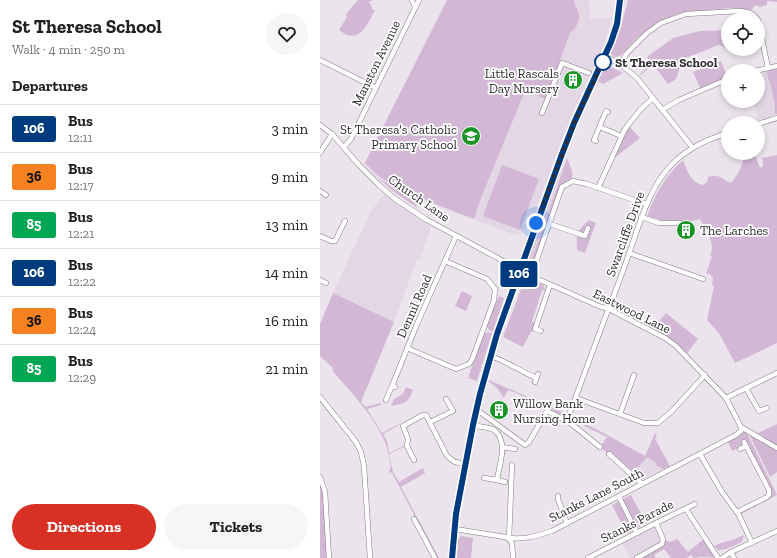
<!DOCTYPE html>
<html lang="en">
<head>
<meta charset="utf-8">
<style>
	:root { --surface:#fff; --page:#f6f6f6; --text:#202124; --muted:#757577; --line:#e0e0e0; --accent:#d93025 }
	body { margin:0; font-family:"Zilla Slab",serif; background:var(--page); color:var(--text); height:100vh; display:flex; flex-direction:column; font-size:15px; white-space:nowrap }
	* { box-sizing:border-box; margin:0 }
	p { font-size:13px; color:var(--muted) }
	.icon { flex:none; width:22px; height:22px; fill:none; stroke:currentColor; stroke-width:2; stroke-linecap:round; stroke-linejoin:round }
	.map { position:relative; flex:1; overflow:hidden }
	.drawer { display:flex; flex-direction:column; background:var(--surface); width:320px }
	.drawer>* { flex:none }
	.badge { padding:0 8px; border-radius:3px; font-size:14px; line-height:26px }
	.controls { position:absolute; left:401px; top:12px; display:grid; gap:8px }
	.controls a { display:grid; place-items:center; width:44px; height:44px; border-radius:50%; background:var(--surface); box-shadow:0 2px 6px #0003; font-size:20px }
	.you { position:absolute; width:20px; height:20px; margin:-10px; border:3px solid #fff; border-radius:50%; background:#1a73e8; box-shadow:0 0 0 6px #1a73e833 }
	.map>.badge { position:absolute; translate:-50% -50%; box-shadow:0 0 0 2px #fff }
	h2 { padding:0 12px; font-size:15px; line-height:36px }
	.round { display:grid; place-items:center; flex:none; width:42px; height:42px; border-radius:21px; background:var(--page) }
	.head { display:flex; align-items:center; justify-content:space-between; height:68px; padding:0 12px }
	h1 { font-size:19px; font-weight:700; line-height:30px }
	.button { display:flex; gap:8px; margin-top:auto; padding:8px 12px }
	.button a { flex:1; height:46px; border-radius:24px; background:var(--accent); color:#fff; font-size:16px; font-weight:700; line-height:46px; text-align:center }
	.button a+a { background:var(--page); color:var(--text) }
	ul { padding:0; list-style:none }
	li { display:flex; align-items:center; gap:12px; height:48px; padding:0 12px; border-top:1px solid var(--line) }
	li div { flex:1 }
	li b { display:block; font-size:15px }
	li em { font-style:normal }
	li .badge { min-width:44px; font-weight:700; text-align:center }
	main { display:flex; flex:1; min-height:0 }
	.map>svg:first-child { display:block }
</style>
</head>
<body>
<main>
<section class="drawer">
<div class="head"><div><h1>St Theresa School</h1><p>Walk · 4 min · 250 m</p></div><a class="round"><svg class="icon" aria-label="heart" viewBox="0 0 24 24"><path d="M12 20l-8-8c-3-5 5-10 8-4 3-6 11-1 8 4z"/></svg></a></div>
<h2>Departures</h2>
<ul>
<li><span class="badge" style="background:#003b80;color:#fff">106</span><div><b>Bus</b><p>12:11</p></div><em>3 min</em></li>
<li><span class="badge" style="background:#f58220;color:#111">36</span><div><b>Bus</b><p>12:17</p></div><em>9 min</em></li>
<li><span class="badge" style="background:#00a651;color:#fff">85</span><div><b>Bus</b><p>12:21</p></div><em>13 min</em></li>
<li><span class="badge" style="background:#003b80;color:#fff">106</span><div><b>Bus</b><p>12:22</p></div><em>14 min</em></li>
<li><span class="badge" style="background:#f58220;color:#111">36</span><div><b>Bus</b><p>12:24</p></div><em>16 min</em></li>
<li><span class="badge" style="background:#00a651;color:#fff">85</span><div><b>Bus</b><p>12:29</p></div><em>21 min</em></li>
</ul>
<div class="button"><a>Directions</a><a>Tickets</a></div>
</section>
<div class="map">
<svg width="457" height="558" viewBox="0 0 457 558">
	<rect width="100%" height="100%" fill="#ece4ed"/>
	<!-- built -->
	<g fill="#e4d7e5">
		<path d="M127 0H269L270 19 292 18 284 45 254 110 236 155 212 221 208 227 198 236 82 193 57 177 44 164Z"/>
		<path d="M457 67V120L438 124 435 103 429 104 428 101H438V71Z"/>
		<path d="M64 194 111 227 100 260 97 259 74 322 13 293 50 213Z"/>
		<path d="M319 453 347 467 320 481 307 470Z"/>
		<path d="M336 523 343 541 317 558H310L301 541Z"/>
	</g>
	<!-- green -->
	<g fill="#d2b8d4">
		<path d="M38 0H53L49 2 53 10H55C47 25 39 46 19 30L27 17 26 14Z"/>
		<path d="M127 0H254C254 5 255 5 257 9 262 18 257 28 250 33L226 99 205 91 161 198 154 219 80 190 60 177 45 163Z"/>
		<path d="M308 0H457V2L447 1V5L440 7 436 5 431 10 411 8 360 13 338 23 317 38 300 56 295 57 292 55 291 52 301 26Z"/>
		<path d="M408 30V48L399 45 363 59 356 79 348 84 333 64 321 75 320 74 331 63 327 57 353 38 380 31Z"/>
		<path d="M401 61 408 79 381 90 373 72Z"/>
		<path d="M284 63 303 73 283 84 276 80Z"/>
		<path d="M457 69V114H455V105L450 83 446 71Z"/>
		<path d="M309 126 320 138 293 159Z"/>
		<path d="M427 153H434L440 168 443 166 442 158 457 155V343L415 363 399 333 387 320 394 286 392 285 393 278 391 275 386 273 392 257 390 256C396 242 386 232 380 219L360 224V221L347 222 327 216C335 195 345 176 362 161L364 162C367 172 372 183 383 185L387 182 388 177C392 176 398 175 402 178 406 180 406 182 411 183 418 174 423 166 425 154Z"/>
		<path d="M244 156 246 157 210 260 207 259Z"/>
		<path d="M247 158C249 163 256 176 250 180 248 182 245 183 242 185L213 265 210 263Z"/>
		<path d="M182 165 219 179 200 230 163 216Z"/>
		<path d="M57 177 82 193 99 200 96 207 74 192Z"/>
		<path d="M269 220 276 223 265 253 257 250C256 232 256 232 269 220Z"/>
		<path d="M208 279 223 285 226 291 222 290 212 322 215 323C212 333 207 337 203 347L183 337 204 281Z"/>
		<path d="M142 291 152 296 146 311 135 306Z"/>
		<path d="M13 293 74 322 41 402 46 407 60 403 61 405 47 409 62 433 79 424V425L63 434 67 441 69 453 84 446V447L69 454 73 472 79 482 103 468 105 473 81 487 119 558H117L72 473 69 472 70 469 71 468C69 458 68 447 63 438 51 412 30 392 12 370L13 369 12 367 0 356V324Z"/>
		<path d="M179 296 184 298 173 332 169 330 166 325Z"/>
		<path d="M346 313 378 339 365 356 356 346 331 331Z"/>
		<path d="M168 332 172 333 157 381 148 378 163 334Z"/>
		<path d="M169 380 249 415 252 418 278 430 325 456 335 433 337 434 335 439 350 466 343 469 337 466 335 462 327 457 312 474 280 447 287 437 196 393 188 390 184 398 177 388 168 381Z"/>
		<path d="M86 387 93 390C87 404 86 403 71 406L74 399 83 394Z"/>
		<path d="M457 424V472L450 477 430 436 433 431 438 433Z"/>
		<path d="M421 427 428 435 457 495 419 515 417 512 447 497 449 493 425 445 418 446V448L412 451 407 440 416 435Z"/>
		<path d="M0 481 3 494 7 558H0Z"/>
		<path d="M311 495 326 523 307 534 292 505Z"/>
		<path d="M424 535 422 542 406 549 398 550 394 546 398 544 412 540Z"/>
		<path d="M141 536 153 538 151 558H137L138 539Z"/>
		<path d="M385 538 398 558 382 557 374 558 371 555 367 558H351L344 549 334 555 336 558H317L345 540 350 542 357 539 368 552Z"/>
	</g>
	<g fill="none" stroke-linecap="round" stroke-linejoin="round">
		<defs>
			<g id="street">
				<path d="M92 0 95 7"/>
				<path d="M438 20 448 68"/>
				<path d="M285 56 300 64 317 78 372 147"/>
				<path d="M0 60 56 88"/>
				<path d="M300 64 307 53 327 33 341 23 366 14 420 11C428 12 433 12 437 19"/>
				<path d="M435 71 457 66"/>
				<path d="M342 110 359 100 408 79"/>
				<path d="M222 113 242 63 269 73"/>
				<path d="M438 124 457 118"/>
				<path d="M0 125 12 134 39 165 60 186 75 199 107 220 211 276 281 307 287 308 345 338 356 346 406 398 421 427V431L416 435 232 531C217 536 200 541 185 537L135 529"/>
				<path d="M280 127 301 136"/>
				<path d="M276 141 274 140 286 111 288 112"/>
				<path d="M24 147 31 139 99 0"/>
				<path d="M0 153 12 134"/>
				<path d="M278 188 305 129 320 110 333 98"/>
				<path d="M0 191 6 195"/>
				<path d="M321 217 339 223H360"/>
				<path d="M230 224 265 236 268 228"/>
				<path d="M0 236 11 241H15L25 221"/>
				<path d="M309 253 383 279"/>
				<path d="M211 276 242 187 253 181 267 184 326 204"/>
				<path d="M0 280 6 283"/>
				<path d="M287 308 291 303C299 282 307 261 314 239 333 183 347 151 408 133"/>
				<path d="M221 331 215 329 230 285"/>
				<path d="M87 348 136 369 149 364 152 360 174 300 175 289 167 279 125 261"/>
				<path d="M171 356C187 362 201 371 216 378"/>
				<path d="M215 382 218 374"/>
				<path d="M75 387 72 386 97 324 136 236"/>
				<path d="M426 388 439 411 447 408"/>
				<path d="M0 397 36 442 41 452 44 466 50 558"/>
				<path d="M256 398 324 423H338L352 411 385 375"/>
				<path d="M406 398 457 373"/>
				<path d="M66 400 72 386"/>
				<path d="M156 409 205 445 209 442 227 411 249 422 280 447"/>
				<path d="M300 414 314 375"/>
				<path d="M249 415 288 310"/>
				<path d="M110 422 133 411 126 399"/>
				<path d="M153 425C159 427 169 427 174 430 189 441 179 466 177 480L164 478"/>
				<path d="M421 427 457 448"/>
				<path d="M182 447 195 449"/>
				<path d="M420 449 426 446 424 442"/>
				<path d="M289 454 322 484"/>
				<path d="M380 454 402 492 419 515 432 543"/>
				<path d="M94 460 87 446 88 439 83 426 103 415H106L127 456 135 462 145 464"/>
				<path d="M0 477 5 492 9 558"/>
				<path d="M177 480 185 482"/>
				<path d="M238 496V499L247 523"/>
				<path d="M299 497 317 533"/>
				<path d="M366 509 398 558"/>
				<path d="M417 512 447 497 449 495V490L426 446"/>
				<path d="M94 519 115 558"/>
				<path d="M189 539 192 465"/>
				<path d="M189 539 192 543 193 558"/>
				<path d="M411 552 414 558"/>
				<path d="M268 558 336 523 375 504"/>
				<path d="M317 558 342 544 343 539 336 523"/>
				<path d="M402 558 411 552 457 531"/>
			</g>
			<path id="secondary" d="M132 558 136 514 153 425 160 394 177 334 242 154 254 123 291 42 297 24 301 0"/>
		</defs>
		<!-- street casing -->
		<use href="#street" stroke="#827b83" stroke-width="5.5"/>
		<!-- secondary casing -->
		<use href="#secondary" stroke="#827b83" stroke-width="7"/>
		<!-- street -->
		<use href="#street" stroke="#fff" stroke-width="4.5"/>
		<!-- secondary -->
		<use href="#secondary" stroke="#fff" stroke-width="6"/>
	</g>
	<g fill="none" stroke-linecap="round" stroke-linejoin="round">
		<defs>
			<path id="line" d="M132 558 136 514 153 425 160 394 177 334 242 154 254 123 291 42 297 24 300 0"/>
		</defs>
		<!-- line casing -->
		<use href="#line" stroke="#fff" stroke-width="9"/>
		<!-- line -->
		<use href="#line" stroke="#003b80" stroke-width="6"/>
		<!-- walk -->
		<path stroke="#2f2c2f" stroke-width="4" stroke-dasharray="0 7.2" d="M216 223 254 123 283 62"/>
	</g>
	<!-- icons -->
	<defs>
		<symbol id="building-disc" viewBox="-11 -11 22 22"><circle r="9.5" fill="#199525" stroke="#fff"/><path d="M-4-6H4V6H1V3H-1V6H-4ZM-2.5-4.3h1.7v1.8h-1.7ZM.8-4.3h1.7v1.8H.8ZM-2.5-1h1.7V.8h-1.7ZM.8-1h1.7V.8H.8Z" fill="#fff"/></symbol>
		<symbol id="school-disc" viewBox="-11 -11 22 22"><circle r="9.5" fill="#199525" stroke="#fff"/><path d="M0-5L7-2L0 1L-7-2ZM-4 1L0 2.5L4 1V4Q0 6-4 4Z" fill="#fff"/></symbol>
	</defs>
	<g fill-rule="evenodd">
		<use href="#building-disc" x="242" y="69" width="22" height="22"/>
		<use href="#school-disc" x="140" y="125" width="22" height="22"/>
		<use href="#building-disc" x="355" y="219" width="22" height="22"/>
		<use href="#building-disc" x="168" y="399" width="22" height="22"/>
	</g>
	<!-- markers -->
	<circle fill="#fff" stroke="#003b80" stroke-width="2" cx="283" cy="62" r="8"/>
	<g text-anchor="middle" dominant-baseline="central" stroke-width="3.5" stroke-linejoin="round" paint-order="stroke">
		<!-- stop labels -->
		<g font-size="13" font-weight="bold" fill="#2f2c2f" stroke="#fff" text-anchor="start">
			<text x="295" y="62">St Theresa School</text>
		</g>
		<!-- street labels -->
		<g font-size="13" fill="#2f2c2f" stroke="#fff">
			<text transform="translate(56 63) rotate(-64)">Manston Avenue</text>
			<text transform="translate(99 198) rotate(35)">Church Lane</text>
			<text transform="translate(305 234) rotate(-70)">Swarcliffe Drive</text>
			<text transform="translate(94 306) rotate(-66)">Dennil Road</text>
			<text transform="translate(312 311) rotate(26)">Eastwood Lane</text>
			<text transform="translate(276 495) rotate(-27)">Stanks Lane South</text>
			<text transform="translate(317 521) rotate(-27)">Stanks Parade</text>
		</g>
		<!-- poi labels -->
		<g font-size="13" fill="#2f2c2f" stroke="#fff" text-anchor="end">
			<text x="239" y="73">Little Rascals<tspan x="239" dy="15">Day Nursery</tspan></text>
			<text x="137" y="129">St Theresa's Catholic<tspan x="137" dy="15">Primary School</tspan></text>
			<text x="380" y="230" text-anchor="start">The Larches</text>
			<text x="193" y="403" text-anchor="start">Willow Bank<tspan x="193" dy="15">Nursing Home</tspan></text>
		</g>
	</g>
</svg>
<div class="controls">
<a><svg class="icon" aria-label="locate" viewBox="0 0 24 24"><circle cx="12" cy="12" r="6"/><path d="M12 2v4M12 18v4M2 12h4M18 12h4"/></svg></a>
<a>+</a>
<a>−</a>
</div>
<div class="you" style="left:216px;top:223px"></div>
<b class="badge" style="left:199px;top:274px;background:#003b80;color:#fff">106</b>
</div>
</main>
</body>
</html>
